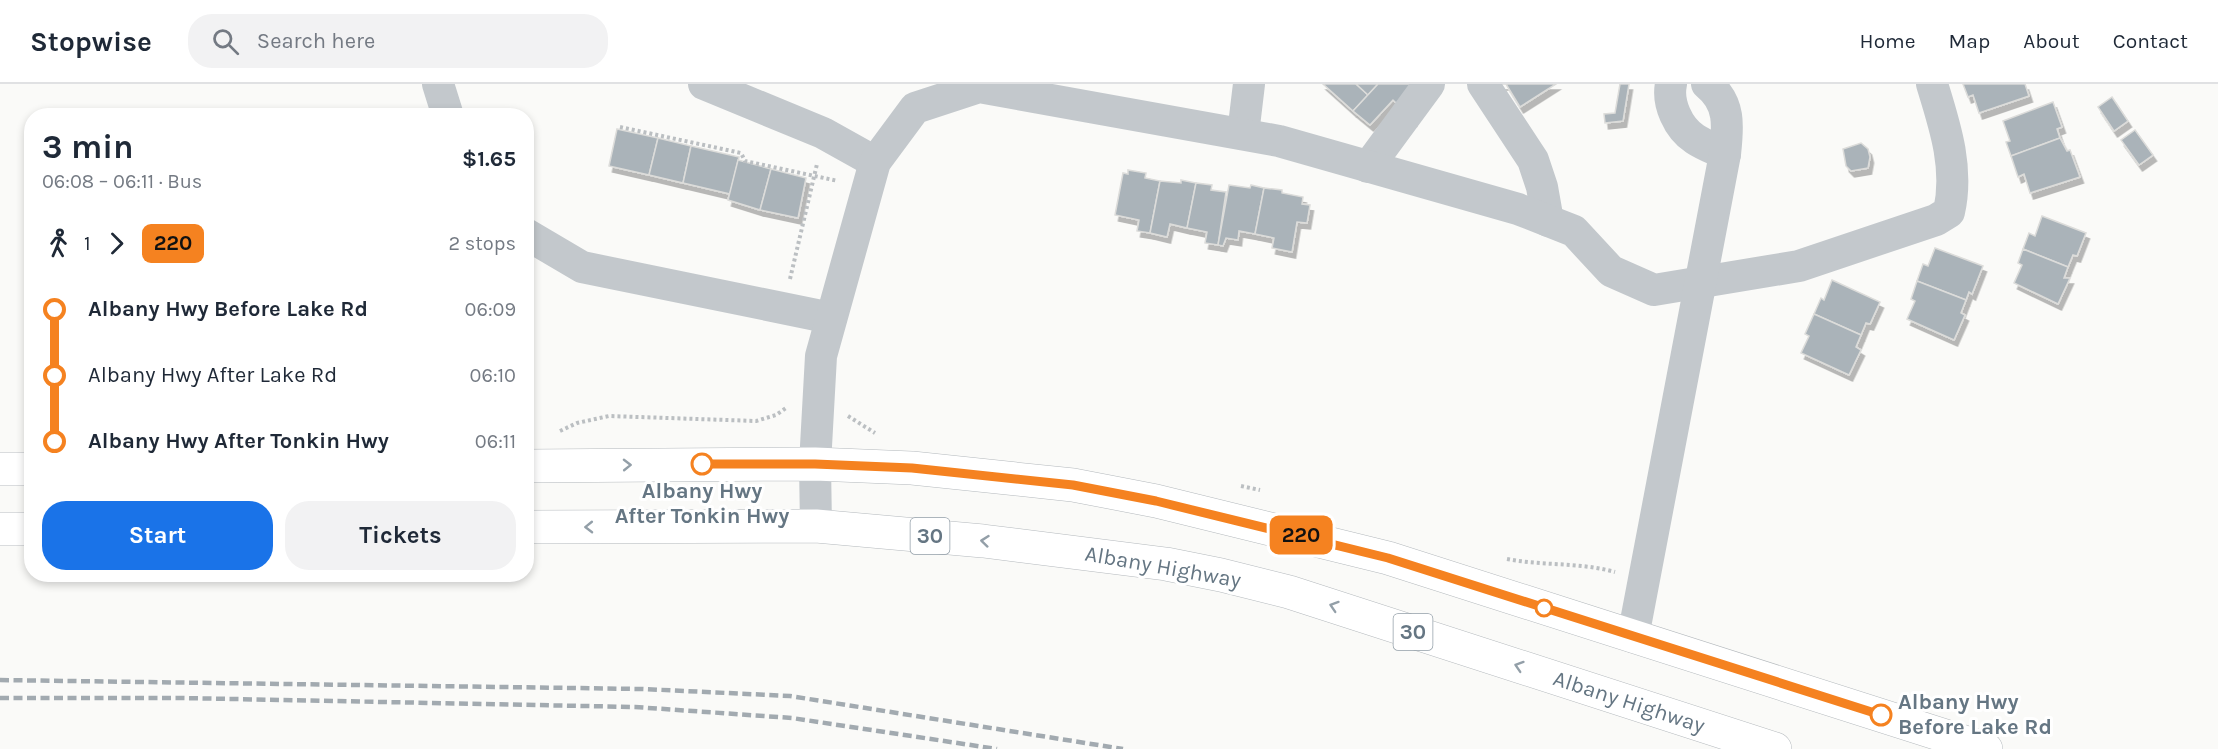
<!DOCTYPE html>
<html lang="en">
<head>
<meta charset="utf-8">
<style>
	:root { --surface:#fff; --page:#f2f2f3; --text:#1f2937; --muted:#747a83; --line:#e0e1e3; --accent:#1a73e8 }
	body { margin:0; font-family:Karla,sans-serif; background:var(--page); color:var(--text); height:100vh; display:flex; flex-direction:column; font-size:22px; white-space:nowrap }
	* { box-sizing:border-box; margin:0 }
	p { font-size:20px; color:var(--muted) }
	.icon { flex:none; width:33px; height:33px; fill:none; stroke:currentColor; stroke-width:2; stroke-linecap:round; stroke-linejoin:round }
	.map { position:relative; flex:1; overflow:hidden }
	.side { position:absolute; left:24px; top:24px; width:510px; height:474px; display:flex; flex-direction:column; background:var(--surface); border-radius:24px; box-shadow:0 3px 9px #0003 }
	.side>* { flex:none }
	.badge { padding:0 12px; border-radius:9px; font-size:21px; line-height:39px }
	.map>.badge { position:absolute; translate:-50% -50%; box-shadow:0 0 0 3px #fff }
	.legs { display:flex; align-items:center; gap:9px; height:66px; padding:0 18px; font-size:20px }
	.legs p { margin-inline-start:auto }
	.overview { display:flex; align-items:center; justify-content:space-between; height:102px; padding:0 18px }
	h1 { font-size:33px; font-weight:700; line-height:45px }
	.button { display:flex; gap:12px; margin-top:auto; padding:12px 18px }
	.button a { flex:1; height:69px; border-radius:24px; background:var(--accent); color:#fff; font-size:24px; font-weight:700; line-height:69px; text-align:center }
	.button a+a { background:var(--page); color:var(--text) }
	ul { padding:0 18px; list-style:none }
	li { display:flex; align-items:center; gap:21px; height:66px; font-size:22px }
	li i { display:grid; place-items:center; width:9px; height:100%; margin:0 8px; background:currentColor }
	li i::after { content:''; width:15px; height:15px; margin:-8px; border:4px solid; border-radius:50%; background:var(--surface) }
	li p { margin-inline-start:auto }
	li:first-child i { background:linear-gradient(#0000 50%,currentColor 0) }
	li:last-child i { background:linear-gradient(currentColor 50%,#0000 0) }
	header { display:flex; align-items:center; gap:36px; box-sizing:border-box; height:84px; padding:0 30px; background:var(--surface); border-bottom:2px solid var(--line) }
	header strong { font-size:28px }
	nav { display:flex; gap:33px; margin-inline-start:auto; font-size:21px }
	.search { width:420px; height:54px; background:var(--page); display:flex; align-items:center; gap:15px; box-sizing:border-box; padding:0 21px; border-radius:24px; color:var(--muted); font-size:22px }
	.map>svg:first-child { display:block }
</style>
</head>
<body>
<header>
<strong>Stopwise</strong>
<div class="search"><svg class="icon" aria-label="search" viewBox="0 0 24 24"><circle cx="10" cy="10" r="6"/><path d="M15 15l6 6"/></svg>Search here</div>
<nav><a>Home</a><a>Map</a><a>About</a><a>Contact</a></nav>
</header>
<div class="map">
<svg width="2218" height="665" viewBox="0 0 2218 665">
	<defs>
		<filter id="shadow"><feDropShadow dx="3.5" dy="6" stdDeviation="0" flood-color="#0004"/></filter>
	</defs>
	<rect width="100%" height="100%" fill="#fafaf8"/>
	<!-- building -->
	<g fill="#aab3b9" stroke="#dcdcda" stroke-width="1.5" filter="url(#shadow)">
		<path d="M1323 0H1356L1368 11 1353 27Z"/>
		<path d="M1356 0H1378L1368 11Z"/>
		<path d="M1378 0H1423L1413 36 1393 16 1370 41 1353 27Z"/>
		<path d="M1500 0H1556L1520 23 1506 0Z"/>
		<path d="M1620 0H1629L1623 37 1605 39 1604 30 1615 29Z"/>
		<path d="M1963 0H2025L2029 12 1979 29 1973 11 1968 13Z"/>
		<path d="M2112 13 2128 37 2114 47 2098 23Z"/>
		<path d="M2053 18 2062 43 2057 45 2060 54 2011 72 2006 58 2010 57 2003 37Z"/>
		<path d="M617 45 658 54 649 91 609 82Z"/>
		<path d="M2135 46 2153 71 2139 81 2121 56Z"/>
		<path d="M658 54 691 62 683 99 649 91Z"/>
		<path d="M2060 54 2067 67 2070 66 2080 93 2030 109 2024 90 2018 93 2011 72Z"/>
		<path d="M1861 59 1868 65 1870 73 1868 84 1851 87 1846 82 1843 65Z"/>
		<path d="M691 62 739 73 730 110 683 99Z"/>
		<path d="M738 76 771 85 760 126 728 116Z"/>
		<path d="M771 85 806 94 798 134 760 126Z"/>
		<path d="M1128 86 1146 89 1145 94 1160 97 1150 149 1137 147 1139 136 1115 131 1123 89 1128 90Z"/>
		<path d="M1181 96 1196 99 1187 144 1170 140 1167 153 1150 149 1160 97 1181 99Z"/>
		<path d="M1196 99 1212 101 1211 106 1226 108 1218 161 1205 159 1207 148 1187 144Z"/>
		<path d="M1229 101 1250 104 1251 101 1264 104 1255 150 1239 147 1238 156 1226 154 1223 162 1218 161Z"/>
		<path d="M1264 104 1282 106V109L1303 113 1302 120 1310 121 1307 139 1297 138 1292 168 1272 164 1274 154 1255 150Z"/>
		<path d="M2042 132 2086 149 2077 172 2073 171 2068 183 2023 165 2029 149 2035 152Z"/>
		<path d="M1935 164 1983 182 1972 210 1969 208 1966 216 1917 197 1923 180 1928 182Z"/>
		<path d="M2023 165 2068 183 2064 194H2070L2058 220 2014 199 2022 181 2018 179Z"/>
		<path d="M1832 196 1880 218 1870 240 1866 239 1861 251 1814 230 1821 214 1824 216Z"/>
		<path d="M1917 197 1966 216 1961 229 1965 231 1954 256 1907 235 1915 217 1911 215Z"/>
		<path d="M1814 230 1861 251 1856 263 1861 266 1849 291 1801 269 1809 252 1805 250Z"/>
	</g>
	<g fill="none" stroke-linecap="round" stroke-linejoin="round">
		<defs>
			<g id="highway">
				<path d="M526 382 815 380 912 384 1073 401 1156 417 1388 474 1986 665"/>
				<path d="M0 385H32"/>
				<path d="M526 443 816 442 983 457 1166 480 1221 491 1289 508 1775 665"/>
				<path d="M0 445H32"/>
			</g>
		</defs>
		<!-- highway casing -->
		<use href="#highway" stroke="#b4b9bd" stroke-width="34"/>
		<!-- path -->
		<g stroke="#bbbfc2" stroke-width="4" stroke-dasharray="3 3" stroke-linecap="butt">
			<path d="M620 43 741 69 745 77 838 97"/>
			<path d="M790 195 817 80"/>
			<path d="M848 332 875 349"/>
			<path d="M560 347 577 339 609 332 756 337 776 331 786 324"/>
			<path d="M1241 402 1260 406"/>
			<path d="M1507 475C1543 482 1579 478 1615 488"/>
		</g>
		<!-- minor -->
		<g stroke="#c3c8cc" stroke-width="32">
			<path d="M438 0 448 32"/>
			<path d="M704 0 823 49 875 78"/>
			<path d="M1483 0 1533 76 1542 103 1548 137"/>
			<path d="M1671 0C1667 19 1678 44 1695 55 1704 61 1715 65 1725 70"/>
			<path d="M1243 50 1249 0"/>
			<path d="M1368 83 1429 0"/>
			<path d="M526 150 582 183 831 234"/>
			<path d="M816 442 815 380 821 272 875 78 915 24 979 3 1279 57 1518 125 1574 147 1611 187 1654 206 1799 182 1936 136 1949 128C1959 84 1945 42 1932 0"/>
			<path d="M1633 553 1725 70C1728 43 1731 19 1707 0"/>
		</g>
		<!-- highway -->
		<use href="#highway" stroke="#fff" stroke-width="33"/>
		<!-- rail -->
		<g stroke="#a2aab0" stroke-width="4.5" stroke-dasharray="9 4.5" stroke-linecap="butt">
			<path d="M0 596 643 605 790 612 1123 665"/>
			<path d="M0 614H182L635 623 792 634 997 665"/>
		</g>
	</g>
	<!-- one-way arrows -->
	<defs><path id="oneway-chevron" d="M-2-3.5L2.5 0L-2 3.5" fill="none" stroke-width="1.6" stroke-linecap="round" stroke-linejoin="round" transform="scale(1.5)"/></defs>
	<g stroke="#939fa8">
		<use href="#oneway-chevron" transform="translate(627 381) rotate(-1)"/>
		<use href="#oneway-chevron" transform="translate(589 443) rotate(179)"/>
		<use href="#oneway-chevron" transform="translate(985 457) rotate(-174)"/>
		<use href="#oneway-chevron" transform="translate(1334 522) rotate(-162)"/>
		<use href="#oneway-chevron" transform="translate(1519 582) rotate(-162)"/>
	</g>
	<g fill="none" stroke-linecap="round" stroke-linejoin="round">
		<defs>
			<path id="line-1" d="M702 380H815L912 384 1073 401 1156 417 1388 474 1881 631"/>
		</defs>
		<!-- line-1 casing -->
		<use href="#line-1" stroke="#fff" stroke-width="14"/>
		<!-- line-1 -->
		<use href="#line-1" stroke="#f58220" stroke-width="9"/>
	</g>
	<!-- markers -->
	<g fill="#fff" stroke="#f58220" stroke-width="3">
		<circle cx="702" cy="380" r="10"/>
		<circle cx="1544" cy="524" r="8"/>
		<circle cx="1881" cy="631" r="10"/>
	</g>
	<g text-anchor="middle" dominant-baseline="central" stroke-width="6" stroke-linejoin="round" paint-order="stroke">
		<!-- shield labels -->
		<g fill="#fff" stroke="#939fa8" stroke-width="1.5">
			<rect x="910.5" y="434" width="39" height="36" rx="4.5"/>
			<rect x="1393.5" y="530" width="39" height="36" rx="4.5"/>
		</g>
		<g font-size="21" font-weight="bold" fill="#657683">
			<text x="930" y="452">30</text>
			<text x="1413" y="548">30</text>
		</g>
		<!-- stop labels -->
		<g font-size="22" font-weight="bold" fill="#657683" stroke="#fff">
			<text x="702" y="407">Albany Hwy<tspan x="702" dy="25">After Tonkin Hwy</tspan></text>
			<text x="1898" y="618" text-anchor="start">Albany Hwy<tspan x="1898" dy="25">Before Lake Rd</tspan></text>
		</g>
		<!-- street labels -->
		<g font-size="22" fill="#657683" stroke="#fff">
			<text transform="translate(1163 483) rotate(10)">Albany Highway</text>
			<text transform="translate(1629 618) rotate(18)">Albany Highway</text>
		</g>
	</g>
</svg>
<b class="badge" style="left:1301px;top:451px;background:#f58220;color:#111">220</b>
<section class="side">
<div class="overview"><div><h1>3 min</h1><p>06:08 – 06:11 · Bus</p></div><b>$1.65</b></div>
<div class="legs"><svg class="icon" aria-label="walk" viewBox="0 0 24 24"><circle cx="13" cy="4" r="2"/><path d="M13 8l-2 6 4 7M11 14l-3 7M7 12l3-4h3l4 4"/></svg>1<svg class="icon" aria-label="forward" viewBox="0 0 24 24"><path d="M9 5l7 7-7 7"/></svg><b class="badge" style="background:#f58220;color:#111">220</b><p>2 stops</p></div>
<ul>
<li><i style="color:#f58220"></i><b>Albany Hwy Before Lake Rd</b><p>06:09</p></li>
<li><i style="color:#f58220"></i><span>Albany Hwy After Lake Rd</span><p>06:10</p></li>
<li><i style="color:#f58220"></i><b>Albany Hwy After Tonkin Hwy</b><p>06:11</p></li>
</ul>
<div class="button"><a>Start</a><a>Tickets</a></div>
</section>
</div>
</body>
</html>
